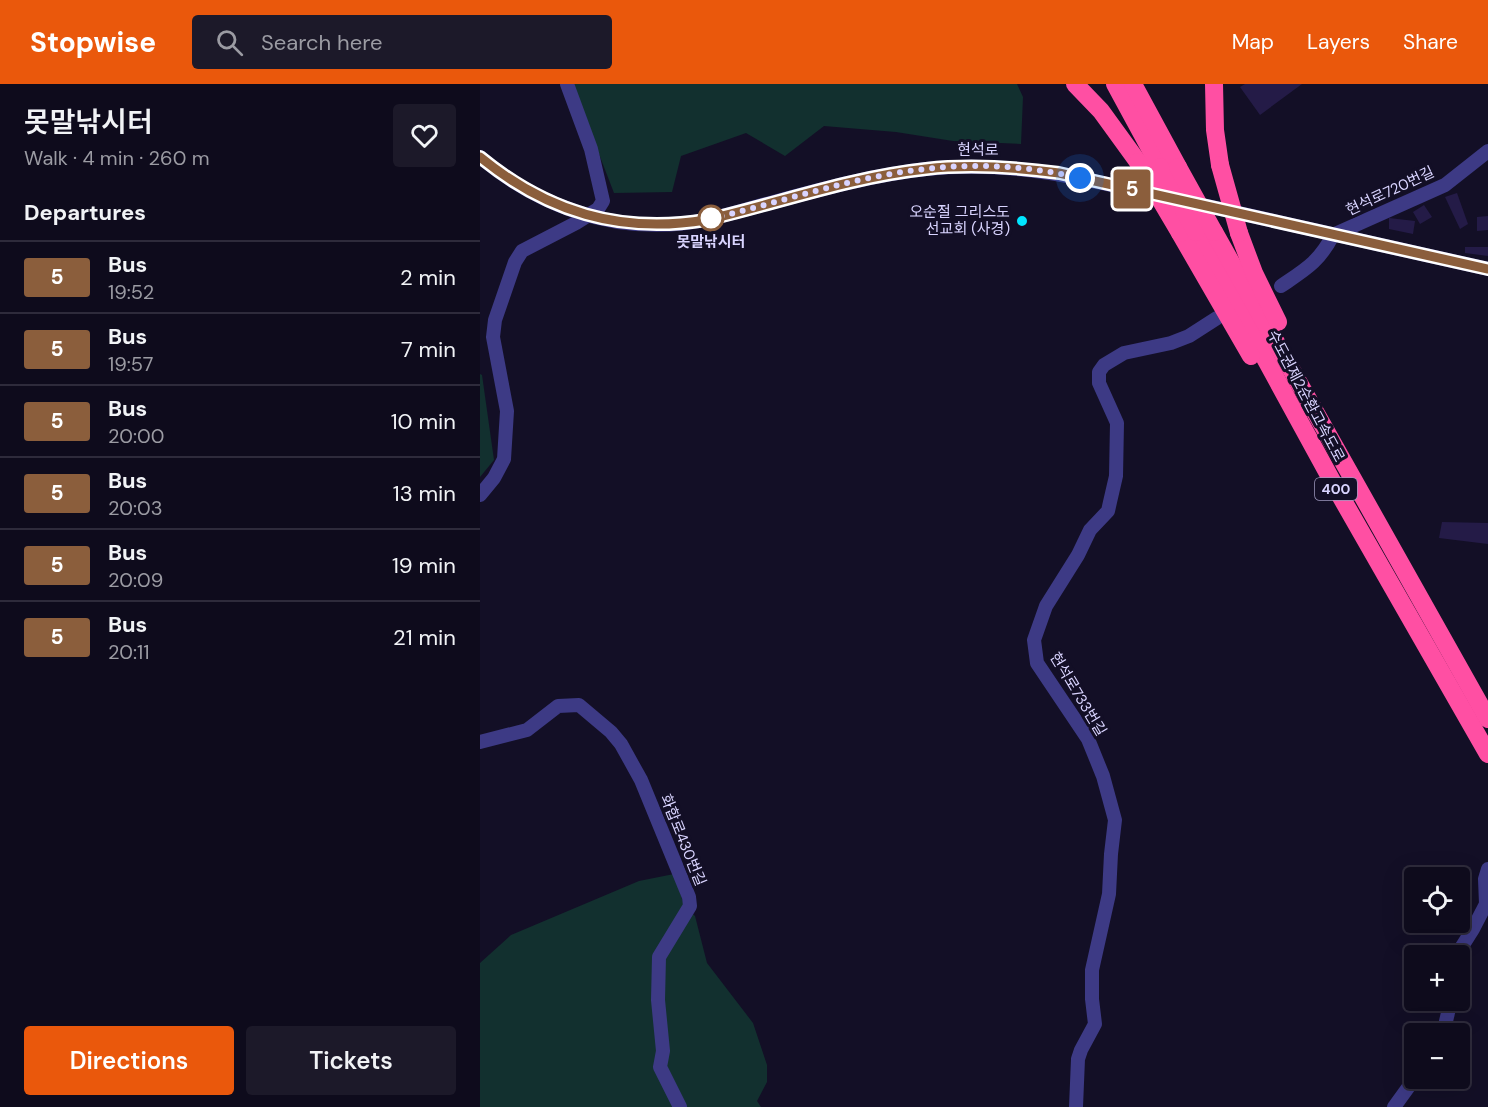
<!DOCTYPE html>
<html lang="en">
<head>
<meta charset="utf-8">
<style>
	:root { --surface:#0e0b1c; --page:#1c1929; --text:#f1f3f6; --muted:#9b9ba3; --line:#2e2b3b; --accent:#ea580c }
	body { margin:0; font-family:"DM Sans","Noto Sans KR",sans-serif; background:var(--page); color:var(--text); height:100vh; display:flex; flex-direction:column; font-size:22px; white-space:nowrap }
	* { box-sizing:border-box; margin:0 }
	p { font-size:20px; color:var(--muted) }
	.icon { flex:none; width:33px; height:33px; fill:none; stroke:currentColor; stroke-width:2; stroke-linecap:round; stroke-linejoin:round }
	.map { position:relative; flex:1; overflow:hidden }
	.panel { display:flex; flex-direction:column; background:var(--surface); width:480px }
	.panel>* { flex:none }
	.badge { padding:0 12px; border-radius:4px; font-size:21px; line-height:39px }
	.fabs { position:absolute; left:924px; top:783px; display:grid; gap:12px }
	.fabs a { display:grid; place-items:center; width:66px; height:66px; border-radius:6px; background:var(--surface); box-shadow:0 6px 24px #0002,0 0 0 2px var(--line); font-size:30px }
	.you { position:absolute; width:30px; height:30px; margin:-15px; border:4px solid #fff; border-radius:50%; background:#1a73e8; box-shadow:0 0 0 9px #1a73e833 }
	.map>.badge { position:absolute; translate:-50% -50%; box-shadow:0 0 0 3px #fff }
	h2 { padding:0 24px; font-size:22px; line-height:54px }
	.round { display:grid; place-items:center; flex:none; width:63px; height:63px; border-radius:6px; background:var(--page) }
	.overview { display:flex; align-items:center; justify-content:space-between; height:102px; padding:0 24px }
	h1 { font-size:28px; font-weight:600; line-height:45px }
	.primary-button { display:flex; gap:12px; margin-top:auto; padding:12px 24px }
	.primary-button a { flex:1; height:69px; border-radius:6px; background:var(--accent); color:#fff; font-size:24px; font-weight:600; line-height:69px; text-align:center }
	.primary-button a+a { background:var(--page); color:var(--text) }
	ul { padding:0; list-style:none }
	li { display:flex; align-items:center; gap:18px; height:72px; padding:0 24px; border-top:2px solid var(--line) }
	li div { flex:1 }
	li b { display:block; font-size:22px }
	li em { font-style:normal }
	li .badge { min-width:66px; font-weight:700; text-align:center }
	header { display:flex; align-items:center; gap:36px; box-sizing:border-box; height:84px; padding:0 30px; background:var(--accent); color:#fff }
	header strong { font-size:28px }
	nav { display:flex; gap:33px; margin-inline-start:auto; font-size:21px }
	.search { width:420px; height:54px; background:var(--page); display:flex; align-items:center; gap:15px; box-sizing:border-box; padding:0 21px; border-radius:6px; color:var(--muted); font-size:22px }
	main { display:flex; flex:1; min-height:0 }
	.map>svg:first-child { display:block }
</style>
</head>
<body>
<header>
<strong>Stopwise</strong>
<div class="search"><svg class="icon" aria-label="search" viewBox="0 0 24 24"><circle cx="10" cy="10" r="6"/><path d="M15 15l6 6"/></svg>Search here</div>
<nav><a>Map</a><a>Layers</a><a>Share</a></nav>
</header>
<main>
<section class="panel">
<div class="overview"><div><h1>못말낚시터</h1><p>Walk · 4 min · 260 m</p></div><a class="round"><svg class="icon" aria-label="heart" viewBox="0 0 24 24"><path d="M12 20l-8-8c-3-5 5-10 8-4 3-6 11-1 8 4z"/></svg></a></div>
<h2>Departures</h2>
<ul>
<li><span class="badge" style="background:#8b5e3c;color:#fff">5</span><div><b>Bus</b><p>19:52</p></div><em>2 min</em></li>
<li><span class="badge" style="background:#8b5e3c;color:#fff">5</span><div><b>Bus</b><p>19:57</p></div><em>7 min</em></li>
<li><span class="badge" style="background:#8b5e3c;color:#fff">5</span><div><b>Bus</b><p>20:00</p></div><em>10 min</em></li>
<li><span class="badge" style="background:#8b5e3c;color:#fff">5</span><div><b>Bus</b><p>20:03</p></div><em>13 min</em></li>
<li><span class="badge" style="background:#8b5e3c;color:#fff">5</span><div><b>Bus</b><p>20:09</p></div><em>19 min</em></li>
<li><span class="badge" style="background:#8b5e3c;color:#fff">5</span><div><b>Bus</b><p>20:11</p></div><em>21 min</em></li>
</ul>
<div class="primary-button"><a>Directions</a><a>Tickets</a></div>
</section>
<div class="map">
<svg width="1008" height="1023" viewBox="0 0 1008 1023">
	<rect width="100%" height="100%" fill="#130f26"/>
	<!-- green -->
	<g fill="#12302f">
		<path d="M92 0H537L543 13 541 60 473 57 416 48 344 42 305 72 266 49 201 72 192 108 134 109Z"/>
		<path d="M0 290 2 291 14 376 0 393Z"/>
		<path d="M194 790 204 821 215 832 227 879 273 939 287 981V998L277 1017 281 1023H0V879L31 851 159 797Z"/>
	</g>
	<!-- building -->
	<g fill="#241b47">
		<path d="M765 0H822L780 31 760 3Z"/>
		<path d="M977 109 988 140 980 145 965 113Z"/>
		<path d="M944 121 952 133 940 140 933 128Z"/>
		<path d="M1008 132V146L997 147V133Z"/>
		<path d="M909 134 935 137 933 150 909 145Z"/>
		<path d="M985 163H1008V172L985 169Z"/>
		<path d="M962 438 1008 439V460L959 454Z"/>
	</g>
	<g fill="none" stroke-linecap="round" stroke-linejoin="round">
		<!-- minor -->
		<g stroke="#3d3a85" stroke-width="14">
			<path d="M0 73C58 122 130 148 206 139 233 136 259 127 286 120 338 106 392 91 446 85 530 76 603 94 684 113"/>
			<path d="M714 119 1008 185"/>
			<path d="M801 202C826 185 839 178 853 151L965 101 1008 67"/>
			<path d="M0 411 14 394 24 375 27 327 13 253 15 236 35 178 42 167 96 139 118 125 123 117 111 65 87 0"/>
			<path d="M0 658 47 646 78 622 99 621 131 648 141 660 161 696 209 813 210 822 179 873 178 916 183 967 180 983 200 1023"/>
			<path d="M976 872 993 845 1006 820 1005 795 1008 785"/>
			<path d="M963 950 971 916"/>
			<path d="M596 1023 598 975 601 966 615 940 612 915V886L629 810 631 770 635 736 623 692 608 655 557 579 554 556 566 522 598 471 610 446 628 427 630 418 636 392 637 339 619 299V288L624 281 644 269 691 259 709 252 737 234"/>
			<path d="M914 1023 935 994"/>
		</g>
		<!-- highway -->
		<g stroke="#ff4fa3" stroke-width="18">
			<path d="M595 0 621 27 658 78"/>
			<path d="M635 0 680 83"/>
			<path d="M653 0 698 83"/>
			<path d="M734 0 735 46 740 81"/>
			<path d="M716 148 857 406 1008 670"/>
			<path d="M734 148 1008 635"/>
			<path d="M700 149 771 272"/>
			<path d="M759 149 774 189 798 238"/>
		</g>
		<!-- highway-bridge -->
		<g stroke="#ff4fa3" stroke-width="18">
			<path d="M658 78 700 149"/>
			<path d="M740 81 759 149"/>
			<path d="M680 83 716 148"/>
			<path d="M698 83 734 148"/>
		</g>
	</g>
	<g fill="none" stroke-linecap="round" stroke-linejoin="round">
		<defs>
			<path id="line" d="M0 73C67 128 140 150 226 136 299 119 371 93 446 85 490 80 534 83 579 89L1008 185"/>
		</defs>
		<!-- line casing -->
		<use href="#line" stroke="#fff" stroke-width="14"/>
		<!-- line -->
		<use href="#line" stroke="#8b5e3c" stroke-width="9"/>
		<!-- walk -->
		<path stroke="#d9d4ff" stroke-width="6" stroke-dasharray="0 10.8" d="M231 134 226 136C299 119 371 93 445 85 497 79 550 82 600 94"/>
	</g>
	<!-- markers -->
	<circle fill="#fff" stroke="#8b5e3c" stroke-width="3" cx="231" cy="134" r="12"/>
	<circle fill="#00e5ff" stroke="#130f26" stroke-width="2" cx="542" cy="137" r="6"/>
	<g text-anchor="middle" dominant-baseline="central" stroke-width="6" stroke-linejoin="round" paint-order="stroke">
		<!-- shield labels -->
		<rect fill="#130f26" stroke="#9e99be" stroke-width="1.5" x="835" y="394" width="42" height="22" rx="4.5"/>
		<g font-size="14" font-weight="bold" fill="#d9d4ff">
			<text x="856" y="405">400</text>
		</g>
		<!-- street labels -->
		<g font-size="15" fill="#d9d4ff" stroke="#130f26">
			<text x="498" y="66">현석로</text>
			<text transform="translate(910 107) rotate(-25)">현석로720번길</text>
			<text transform="translate(826 312) rotate(62)">수도권제2순환고속도로</text>
			<text transform="translate(598 610) rotate(59)">현석로733번길</text>
			<text transform="translate(203 756) rotate(68)">화합로430번길</text>
		</g>
		<!-- poi labels -->
		<g font-size="15" fill="#d9d4ff" stroke="#130f26" text-anchor="end">
			<text x="530" y="128">오순절 그리스도<tspan x="530" dy="17">선교회 (사경)</tspan></text>
		</g>
		<!-- stop labels -->
		<g font-size="15" font-weight="bold" fill="#d9d4ff" stroke="#130f26">
			<text x="231" y="158">못말낚시터</text>
		</g>
	</g>
</svg>
<div class="fabs">
<a><svg class="icon" aria-label="locate" viewBox="0 0 24 24"><circle cx="12" cy="12" r="6"/><path d="M12 2v4M12 18v4M2 12h4M18 12h4"/></svg></a>
<a>+</a>
<a>−</a>
</div>
<div class="you" style="left:600px;top:94px"></div>
<b class="badge" style="left:652px;top:105px;background:#8b5e3c;color:#fff">5</b>
</div>
</main>
</body>
</html>
